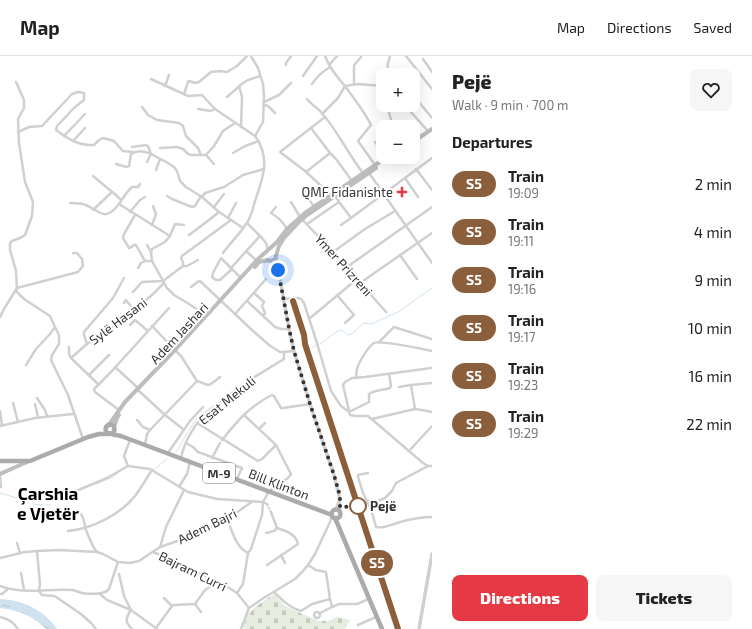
<!DOCTYPE html>
<html lang="en">
<head>
<meta charset="utf-8">
<style>
	:root { --surface:#fff; --page:#f6f6f6; --text:#222; --muted:#767676; --line:#e0e0e0; --accent:#e63946 }
	body { margin:0; font-family:"Exo 2",sans-serif; background:var(--page); color:var(--text); height:100vh; display:flex; flex-direction:column; font-size:15px; white-space:nowrap }
	* { box-sizing:border-box; margin:0 }
	p { font-size:13px; color:var(--muted) }
	.icon { flex:none; width:22px; height:22px; fill:none; stroke:currentColor; stroke-width:2; stroke-linecap:round; stroke-linejoin:round }
	.map { position:relative; flex:1; overflow:hidden }
	.sheet { display:flex; flex-direction:column; background:var(--surface); width:320px }
	.sheet>* { flex:none }
	.badge { padding:0 8px; border-radius:13px; font-size:14px; line-height:26px }
	.controls { position:absolute; left:376px; top:12px; display:grid; gap:8px }
	.controls a { display:grid; place-items:center; width:44px; height:44px; border-radius:8px; background:var(--surface); box-shadow:0 4px 16px #0002; font-size:20px }
	.you { position:absolute; width:20px; height:20px; margin:-10px; border:3px solid #fff; border-radius:50%; background:#1a73e8; box-shadow:0 0 0 6px #1a73e833 }
	.map>.badge { position:absolute; translate:-50% -50%; box-shadow:0 0 0 2px #fff }
	h2 { padding:0 20px; font-size:15px; line-height:36px }
	.round { display:grid; place-items:center; flex:none; width:42px; height:42px; border-radius:8px; background:var(--page) }
	.head { display:flex; align-items:center; justify-content:space-between; height:68px; padding:0 20px }
	h1 { font-size:19px; font-weight:800; line-height:30px }
	.primary-button { display:flex; gap:8px; margin-top:auto; padding:8px 20px }
	.primary-button a { flex:1; height:46px; border-radius:8px; background:var(--accent); color:#fff; font-size:16px; font-weight:800; line-height:46px; text-align:center }
	.primary-button a+a { background:var(--page); color:var(--text) }
	ul { padding:0; list-style:none }
	li { display:flex; align-items:center; gap:12px; height:48px; padding:0 20px }
	li div { flex:1 }
	li b { display:block; font-size:15px }
	li em { font-style:normal }
	li .badge { min-width:44px; font-weight:700; text-align:center }
	header { display:flex; align-items:center; gap:24px; box-sizing:border-box; height:56px; padding:0 20px; background:var(--surface); border-bottom:1px solid var(--line) }
	header strong { font-size:19px }
	nav { display:flex; gap:22px; margin-inline-start:auto; font-size:14px }
	main { display:flex; flex:1; min-height:0 }
	.map>svg:first-child { display:block }
</style>
</head>
<body>
<header>
<strong>Map</strong>
<nav><a>Map</a><a>Directions</a><a>Saved</a></nav>
</header>
<main>
<div class="map">
<svg width="432" height="573" viewBox="0 0 432 573">
	<defs>
		<pattern id="cemetery-stones" width="16" height="16" patternUnits="userSpaceOnUse"><rect width="16" height="16" fill="#e6ecdf"/><path d="M2 7V4a2 2 0 0 1 4 0v3zM10 15v-3a2 2 0 0 1 4 0v3z" fill="#c6cbc0"/></pattern>
		<pattern id="water-ripples" width="26" height="14" patternUnits="userSpaceOnUse"><rect width="26" height="14" fill="#cfe2ee"/><path d="M2 4q2-2 4 0t4 0M15 11q2-2 4 0t4 0" fill="none" stroke="#b2c2cd"/></pattern>
	</defs>
	<rect width="100%" height="100%" fill="#fff"/>
	<!-- cemetery -->
	<path fill="url(#cemetery-stones)" d="M274 538 284 549 291 553 319 565H329L337 561 350 564 345 573H247L243 572 247 560 255 551Z"/>
	<!-- water -->
	<path fill="url(#water-ripples)" d="M0 543C23 544 44 554 57 573H46C31 559 20 555 0 552Z"/>
	<g fill="none" stroke-linecap="round" stroke-linejoin="round">
		<!-- stream -->
		<g stroke="#cfe2ee" stroke-width="1">
			<path d="M320 288C327 284 336 274 342 274L347 279 352 278 364 267 371 268 398 256 432 232"/>
			<path d="M312 292 316 289"/>
			<path d="M226 340 239 330"/>
			<path d="M176 396 196 363 200 359 221 345"/>
			<path d="M153 414 167 403"/>
			<path d="M96 428 113 421 118 417"/>
			<path d="M0 437 24 444"/>
			<path d="M59 446 65 441"/>
			<path d="M33 448 42 449"/>
			<path d="M46 449H50"/>
		</g>
		<!-- minor-tunnel -->
		<path stroke="#d6d6d6" stroke-width="2.5" stroke-dasharray="2.5 1" stroke-linecap="butt" d="M267 448 271 456"/>
		<!-- minor -->
		<g stroke="#d0d0d0" stroke-width="2.5">
			<path d="M251 0 258 12 263 28 264 40 263 66 255 80"/>
			<path d="M325 0C330 13 336 19 344 29 354 42 364 55 371 69L358 85 375 109"/>
			<path d="M406 0 432 33"/>
			<path d="M423 3 432 16"/>
			<path d="M286 9V7L291 0"/>
			<path d="M329 9 337 0"/>
			<path d="M387 19 388 7 390 0"/>
			<path d="M303 20 317 0"/>
			<path d="M151 23 188 40 202 39 215 53 255 80C271 102 263 122 255 145 253 153 251 162 246 168 240 178 230 187 223 197"/>
			<path d="M16 26 24 44V52L18 63 19 87 25 126 33 146 32 160 25 179 20 182 12 185 10 187V194L16 215 17 234"/>
			<path d="M312 28C317 20 322 16 330 11"/>
			<path d="M354 29V10L355 8 361 1"/>
			<path d="M165 30 169 19"/>
			<path d="M239 30 242 41 241 71"/>
			<path d="M184 38 188 26 189 25 195 27 199 26 211 16 220 15 227 16 237 10 247 0"/>
			<path d="M413 39 432 62"/>
			<path d="M227 41 243 27 248 24 260 20"/>
			<path d="M307 43C311 48 317 52 321 56 338 75 348 98 363 117"/>
			<path d="M264 46 279 39 291 27"/>
			<path d="M264 49 268 50 275 57"/>
			<path d="M387 49 393 71"/>
			<path d="M142 51 148 59 157 64 179 67 183 70 186 80 198 92 201 99"/>
			<path d="M198 53 211 55 215 53"/>
			<path d="M410 55 427 74"/>
			<path d="M322 58 338 42 345 30 357 28 383 30"/>
			<path d="M325 61 280 96 305 115 331 139"/>
			<path d="M311 72 330 97 336 103 352 125"/>
			<path d="M18 76 29 71 42 70 72 38 78 36 84 37V44L74 52 57 70 56 74C68 83 79 90 94 89L99 84 103 82 114 85 123 95 133 96"/>
			<path d="M64 80 85 58"/>
			<path d="M73 85 85 72"/>
			<path d="M375 86 383 96"/>
			<path d="M132 91 146 89 148 90 151 98 168 107 174 111 177 115 180 125 186 131 202 141 219 156 243 172"/>
			<path d="M160 92 177 91 183 93 188 98 191 99H206L214 90 223 75 235 67"/>
			<path d="M233 97 245 90 259 85"/>
			<path d="M206 99 214 108"/>
			<path d="M116 108 127 111 129 110 131 98C137 94 145 95 151 98L147 106"/>
			<path d="M416 113 432 134"/>
			<path d="M156 114 160 103"/>
			<path d="M306 116 330 97"/>
			<path d="M369 117 432 207"/>
			<path d="M93 120 117 140 121 144"/>
			<path d="M405 122 418 141"/>
			<path d="M302 135 314 150"/>
			<path d="M334 139 351 162 432 102"/>
			<path d="M167 140 172 143 192 151 195 150 201 140"/>
			<path d="M202 141 205 137 224 131 243 119 264 113"/>
			<path d="M291 146 300 161 332 195 386 256"/>
			<path d="M70 147C76 147 81 147 86 149 101 156 105 166 119 148 123 143 126 136 132 131H138L140 128"/>
			<path d="M119 148 170 180"/>
			<path d="M214 151 224 138"/>
			<path d="M276 151 271 157C278 161 283 166 287 173"/>
			<path d="M93 154 112 136"/>
			<path d="M130 156 140 144 145 141"/>
			<path d="M135 159 124 178 123 182 129 192H130L134 189H136L145 205H152"/>
			<path d="M228 162 236 147"/>
			<path d="M247 167 262 182 266 187 268 194"/>
			<path d="M307 168 339 146"/>
			<path d="M152 169 156 158 153 150"/>
			<path d="M184 169 175 168 170 180 165 186 152 193 151 196 152 205 167 232 174 239 189 248 206 259"/>
			<path d="M341 169 351 162"/>
			<path d="M189 179 209 164 219 156"/>
			<path d="M147 189 151 196"/>
			<path d="M246 195 256 204"/>
			<path d="M333 196 365 173 395 155"/>
			<path d="M400 199 417 223"/>
			<path d="M183 210H187L198 204"/>
			<path d="M347 211 432 151"/>
			<path d="M138 212 141 207 145 205"/>
			<path d="M231 212 260 180"/>
			<path d="M232 213 220 224H216L212 221 213 217 221 202 241 222"/>
			<path d="M360 227 432 177"/>
			<path d="M191 231 199 225H200L252 274 269 289 280 296H284L294 295"/>
			<path d="M16 235 24 243 50 260 55 271 59 279V288L52 299 51 304 68 339 83 383"/>
			<path d="M133 236 142 226 163 225 183 210V206L181 202 182 200 231 164"/>
			<path d="M254 237 264 246 262 250 265 257 263 260"/>
			<path d="M337 239 354 259 345 267"/>
			<path d="M283 243 298 242 301 243 304 247 317 287 331 335 341 350 348 355"/>
			<path d="M247 245 275 271 281 273H289"/>
			<path d="M124 247 126 244 134 254"/>
			<path d="M235 258 266 223"/>
			<path d="M0 261 4 253 17 232 78 216 83 210 82 203 77 197H73"/>
			<path d="M309 263 357 223"/>
			<path d="M130 269 135 264 148 275"/>
			<path d="M152 270 175 294"/>
			<path d="M379 286 394 271 432 283"/>
			<path d="M87 288 84 279V276L113 242 124 222"/>
			<path d="M69 291V298L71 302 99 329"/>
			<path d="M176 295 181 300 197 325 208 329 211 328 220 321"/>
			<path d="M71 302 87 288 103 278 123 263 152 239 164 227"/>
			<path d="M26 309 36 293 50 278 55 271"/>
			<path d="M115 311 138 332"/>
			<path d="M431 312 365 321 352 322 345 326 343 329 350 359 355 360H368L423 407 428 410H432"/>
			<path d="M89 319 109 299"/>
			<path d="M356 322C356 313 358 309 362 302 365 297 369 290 374 287 380 284 423 293 432 295"/>
			<path d="M411 329 432 327"/>
			<path d="M399 331 411 329 415 353"/>
			<path d="M139 335 165 359 183 373"/>
			<path d="M37 342 45 354 47 360"/>
			<path d="M13 347 18 366"/>
			<path d="M35 348 38 361"/>
			<path d="M119 354 95 336 94 334V333L111 316 169 252"/>
			<path d="M0 355 2 370"/>
			<path d="M349 356 369 346V338C375 334 382 334 390 332L391 330 389 318"/>
			<path d="M372 363 415 353 422 354 432 356"/>
			<path d="M137 364 143 371 150 374"/>
			<path d="M197 367 258 405 262 403 276 389"/>
			<path d="M0 370 35 362 73 358"/>
			<path d="M259 373 265 367"/>
			<path d="M222 384C237 365 250 350 272 339L274 340 281 352H283L310 348"/>
			<path d="M186 387 193 391 198 396 242 412 237 423"/>
			<path d="M145 389 147 378 150 374 197 325"/>
			<path d="M409 395 432 370"/>
			<path d="M168 397 190 365 203 351"/>
			<path d="M181 402C184 387 193 371 203 360L248 325 284 303V296"/>
			<path d="M212 402 220 387"/>
			<path d="M128 410 150 413 188 436 217 443 263 446 267 448"/>
			<path d="M128 410 124 400 130 384"/>
			<path d="M368 417 358 419V421L363 437 371 453 376 471C385 473 392 468 400 466 411 463 421 461 432 461"/>
			<path d="M0 418 1 431"/>
			<path d="M179 431 187 418 190 406"/>
			<path d="M62 441 107 422 128 410"/>
			<path d="M368 445H378L385 442 392 435 396 427 428 410"/>
			<path d="M271 456 277 472"/>
			<path d="M76 457 81 458C84 462 84 465 85 470 86 475 93 492 97 496"/>
			<path d="M227 463C232 474 236 492 248 497"/>
			<path d="M68 475C91 473 120 459 135 440 141 432 146 423 152 414"/>
			<path d="M266 477 274 475 277 472"/>
			<path d="M17 487 20 497"/>
			<path d="M160 491 166 471 184 434"/>
			<path d="M37 495 40 528 39 535"/>
			<path d="M153 496 163 500 182 511 191 513 217 526 223 528 237 537 249 552"/>
			<path d="M281 499 285 507"/>
			<path d="M0 502 25 496 37 495 59 494 97 496 103 498 118 506 130 507 139 505 160 491 183 483 212 471 236 457 253 445"/>
			<path d="M267 509 298 488C296 478 286 475 277 472"/>
			<path d="M308 509 316 514 326 516 330 543 332 551"/>
			<path d="M21 517 24 534"/>
			<path d="M119 518 124 540 131 554C125 563 125 566 132 573"/>
			<path d="M0 530C23 539 49 532 73 534 76 535 79 536 82 537 88 538 96 538 101 537 104 537 107 535 109 533L118 506"/>
			<path d="M39 535 42 539 54 540 56 541 81 558 91 567 96 573"/>
			<path d="M274 536C282 544 290 552 301 555L312 548 330 543"/>
			<path d="M237 537 243 528 248 497 251 493 262 459 263 446 269 435 288 422 291 418 276 389 244 359"/>
			<path d="M0 538H2L8 533"/>
			<path d="M100 538 107 544 131 554 157 573"/>
			<path d="M195 548 201 556"/>
			<path d="M172 550 174 549 195 548 205 534 217 526"/>
			<path d="M249 552 262 543 295 523 302 516 308 509 315 498 330 466 332 460"/>
			<circle cx="317" cy="559" r="3"/>
			<path d="M320 557 332 551 339 548H357L369 543"/>
			<path d="M0 561C9 563 13 566 18 573"/>
			<path d="M358 569 376 561"/>
			<path d="M156 572 172 550 164 542"/>
			<path d="M241 573 249 552"/>
		</g>
		<!-- tertiary -->
		<g stroke="#d0d0d0" stroke-width="3.5">
			<path d="M276 201 289 273 294 295 310 348 334 419 339 440 340 456"/>
			<path d="M335 454 337 451 339 445"/>
			<path d="M419 573 432 498"/>
		</g>
		<!-- secondary -->
		<g stroke="#bdbdbd" stroke-width="4">
			<path d="M413 86 432 73"/>
			<path d="M267 204 271 205 275 203 279 190 284 182 299 166 307 159 376 112"/>
			<path d="M255 211 259 206 268 204"/>
			<path d="M108 370 125 346 175 294 257 204 277 186 287 173 305 157 387 101"/>
			<path d="M114 371 117 362 119 359"/>
			<path d="M0 418 27 406"/>
		</g>
		<!-- primary -->
		<g stroke="#ababab" stroke-width="4.5">
			<circle cx="110" cy="373" r="4.5"/>
			<path d="M111 378 121 380 332 459"/>
			<path d="M0 405H30L88 381 99 378H109"/>
			<circle cx="336" cy="458" r="4.5"/>
			<path d="M335 462 382 573"/>
		</g>
		<!-- rail -->
		<path stroke="#888" stroke-width="1" stroke-dasharray="4 3" stroke-linecap="butt" d="M293 245 304 279 305 288 398 573"/>
	</g>
	<g fill="none" stroke-linecap="round" stroke-linejoin="round">
		<defs>
			<path id="line" d="M293 245 304 279 305 288 398 573"/>
		</defs>
		<!-- line casing -->
		<use href="#line" stroke="#fff" stroke-width="9"/>
		<!-- line -->
		<use href="#line" stroke="#8b5e3c" stroke-width="6"/>
		<!-- walk -->
		<path stroke="#333" stroke-width="4" stroke-dasharray="0 7.2" d="M278 214 289 272 294 295 310 348 334 419 340 440V451L358 450"/>
	</g>
	<!-- markers -->
	<path fill="#e63946" stroke="#fff" stroke-width="1.5" d="M400 130h4v4h4v4h-4v4h-4v-4h-4v-4h4z"/>
	<circle fill="#fff" stroke="#8b5e3c" stroke-width="2" cx="358" cy="450" r="8"/>
	<g text-anchor="middle" dominant-baseline="central" stroke-width="4" stroke-linejoin="round" paint-order="stroke">
		<!-- shield labels -->
		<rect fill="#fff" stroke="#707070" stroke-width="1" x="203" y="407" width="32" height="20" rx="3"/>
		<g font-size="12" font-weight="bold" fill="#333">
			<text x="219" y="417">M-9</text>
		</g>
		<!-- poi labels -->
		<g font-size="13" fill="#333" stroke="#fff" text-anchor="end">
			<text x="393" y="136">QMF Fidanishte</text>
		</g>
		<!-- street labels -->
		<g font-size="13" fill="#333" stroke="#fff">
			<text transform="translate(344 209) rotate(48)">Ymer Prizreni</text>
			<text transform="translate(118 265) rotate(-37)">Sylë Hasani</text>
			<text transform="translate(179 277) rotate(-47)">Adem Jashari</text>
			<text transform="translate(227 344) rotate(-39)">Esat Mekuli</text>
			<text transform="translate(279 428) rotate(21)">Bill Klinton</text>
			<text transform="translate(207 470) rotate(-26)">Adem Bajri</text>
			<text transform="translate(193 515) rotate(26)">Bajram Curri</text>
		</g>
		<!-- stop labels -->
		<g font-size="13" font-weight="bold" fill="#333" stroke="#fff" text-anchor="start">
			<text x="370" y="450">Pejë</text>
		</g>
		<!-- district labels -->
		<g font-size="17" font-weight="bold" fill="#000" stroke="#fff">
			<text x="48" y="437">Çarshia<tspan x="48" dy="20">e Vjetër</tspan></text>
		</g>
	</g>
</svg>
<div class="controls">
<a>+</a>
<a>−</a>
</div>
<div class="you" style="left:278px;top:214px"></div>
<b class="badge" style="left:377px;top:507px;background:#8b5e3c;color:#fff">S5</b>
</div>
<section class="sheet">
<div class="head"><div><h1>Pejë</h1><p>Walk · 9 min · 700 m</p></div><a class="round"><svg class="icon" aria-label="heart" viewBox="0 0 24 24"><path d="M12 20l-8-8c-3-5 5-10 8-4 3-6 11-1 8 4z"/></svg></a></div>
<h2>Departures</h2>
<ul>
<li><span class="badge" style="background:#8b5e3c;color:#fff">S5</span><div><b>Train</b><p>19:09</p></div><em>2 min</em></li>
<li><span class="badge" style="background:#8b5e3c;color:#fff">S5</span><div><b>Train</b><p>19:11</p></div><em>4 min</em></li>
<li><span class="badge" style="background:#8b5e3c;color:#fff">S5</span><div><b>Train</b><p>19:16</p></div><em>9 min</em></li>
<li><span class="badge" style="background:#8b5e3c;color:#fff">S5</span><div><b>Train</b><p>19:17</p></div><em>10 min</em></li>
<li><span class="badge" style="background:#8b5e3c;color:#fff">S5</span><div><b>Train</b><p>19:23</p></div><em>16 min</em></li>
<li><span class="badge" style="background:#8b5e3c;color:#fff">S5</span><div><b>Train</b><p>19:29</p></div><em>22 min</em></li>
</ul>
<div class="primary-button"><a>Directions</a><a>Tickets</a></div>
</section>
</main>
</body>
</html>
